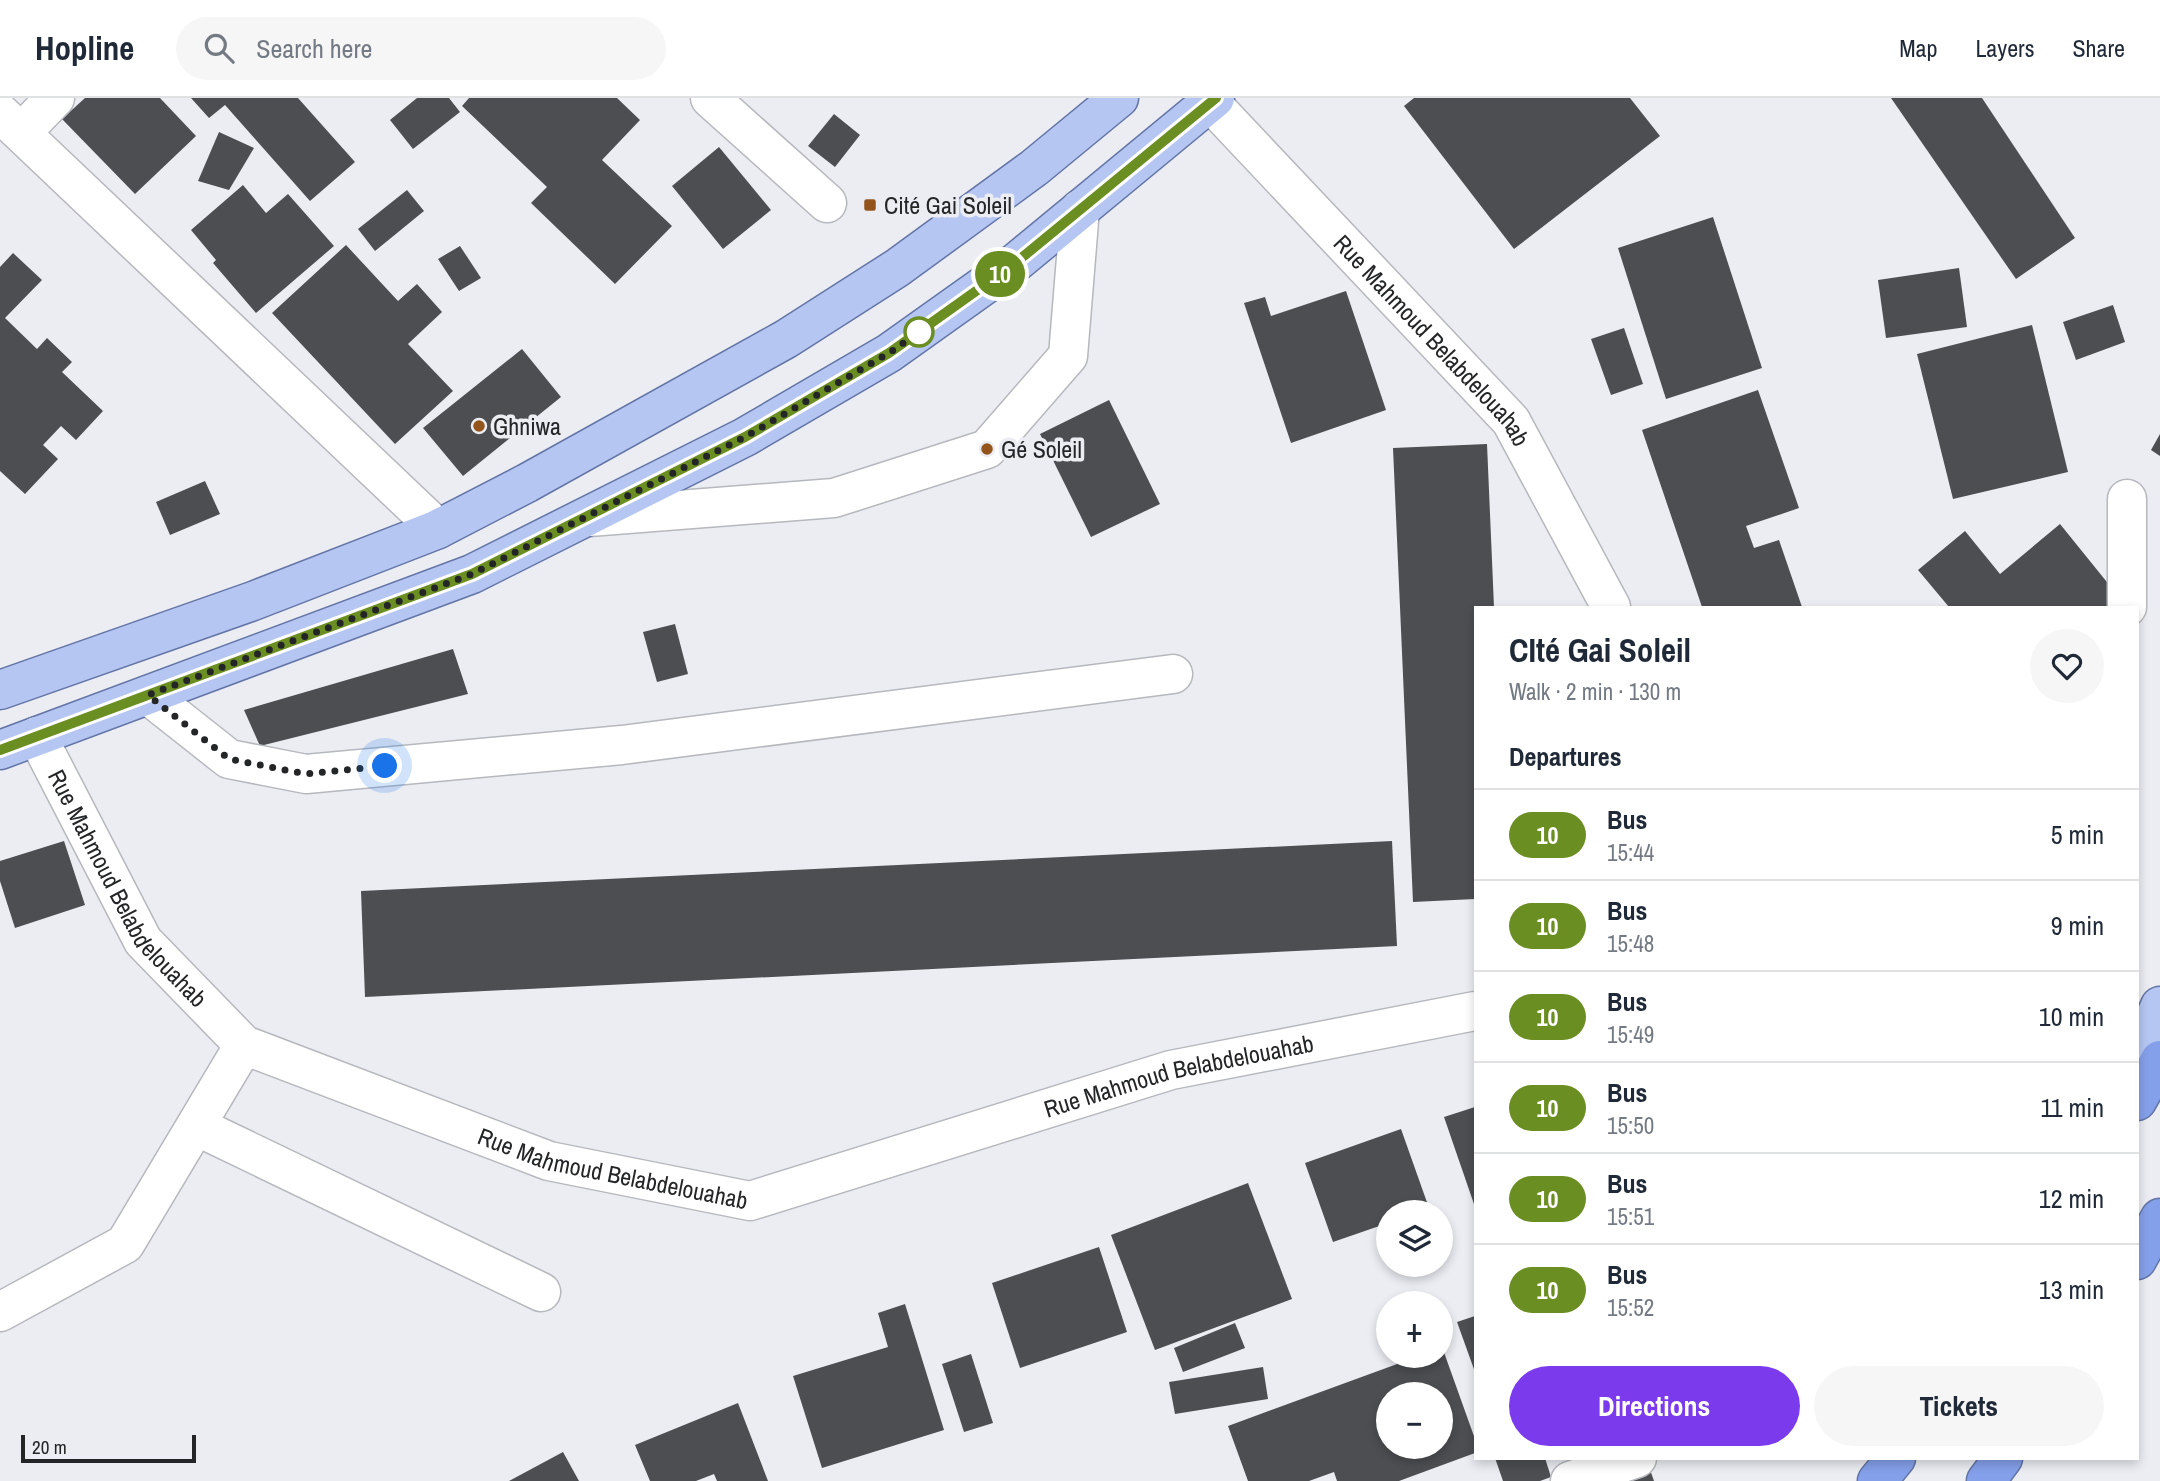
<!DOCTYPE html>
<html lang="en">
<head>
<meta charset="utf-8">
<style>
	:root { --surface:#fff; --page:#f6f6f7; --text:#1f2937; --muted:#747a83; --line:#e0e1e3; --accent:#7c3aed }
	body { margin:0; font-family:"Archivo Narrow",sans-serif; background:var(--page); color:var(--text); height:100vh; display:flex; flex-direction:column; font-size:26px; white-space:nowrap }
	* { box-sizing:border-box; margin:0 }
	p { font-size:23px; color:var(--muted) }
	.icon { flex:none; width:38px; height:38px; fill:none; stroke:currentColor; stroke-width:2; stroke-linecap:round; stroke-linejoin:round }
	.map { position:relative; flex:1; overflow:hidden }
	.drawer { position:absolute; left:1474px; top:508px; width:665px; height:854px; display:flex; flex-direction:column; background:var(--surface); border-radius:0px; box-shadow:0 4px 10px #0003 }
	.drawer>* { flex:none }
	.badge { padding:0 14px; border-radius:23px; font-size:24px; line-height:46px }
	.fabs { position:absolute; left:1376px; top:1102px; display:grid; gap:14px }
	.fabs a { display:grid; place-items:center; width:77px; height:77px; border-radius:50%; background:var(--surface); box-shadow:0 4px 10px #0003; font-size:35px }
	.scale { position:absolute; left:21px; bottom:18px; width:175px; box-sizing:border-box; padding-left:7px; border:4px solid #242527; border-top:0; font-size:19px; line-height:24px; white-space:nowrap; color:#242527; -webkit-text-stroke:5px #ebedf3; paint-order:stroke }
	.you { position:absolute; width:35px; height:35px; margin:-18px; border:5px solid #fff; border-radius:50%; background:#1a73e8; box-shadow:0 0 0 10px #1a73e833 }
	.map>.badge { position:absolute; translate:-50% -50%; box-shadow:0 0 0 4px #fff }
	h2 { padding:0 35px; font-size:26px; line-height:63px }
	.round { display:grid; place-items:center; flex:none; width:74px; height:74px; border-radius:37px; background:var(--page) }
	.overview { display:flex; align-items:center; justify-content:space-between; height:119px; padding:0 35px }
	h1 { font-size:33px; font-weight:800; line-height:52px }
	.cta { display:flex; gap:14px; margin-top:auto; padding:14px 35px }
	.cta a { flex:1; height:80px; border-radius:42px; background:var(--accent); color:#fff; font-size:28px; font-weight:800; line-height:80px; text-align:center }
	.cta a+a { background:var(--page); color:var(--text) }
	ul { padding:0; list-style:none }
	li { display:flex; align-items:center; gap:21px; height:91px; padding:0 35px; border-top:2px solid var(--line) }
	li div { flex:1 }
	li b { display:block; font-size:26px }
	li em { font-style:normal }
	li .badge { min-width:77px; font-weight:700; text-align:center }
	header { display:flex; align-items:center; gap:42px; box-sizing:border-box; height:98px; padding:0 35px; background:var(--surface); border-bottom:2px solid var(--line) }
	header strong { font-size:33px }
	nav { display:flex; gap:38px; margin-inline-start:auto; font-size:24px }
	.search { width:490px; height:63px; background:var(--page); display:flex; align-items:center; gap:18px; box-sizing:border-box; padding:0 24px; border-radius:38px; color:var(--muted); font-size:26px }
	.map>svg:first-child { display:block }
</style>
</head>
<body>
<header>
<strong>Hopline</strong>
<div class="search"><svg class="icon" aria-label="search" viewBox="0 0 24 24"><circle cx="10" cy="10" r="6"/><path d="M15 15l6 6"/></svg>Search here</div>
<nav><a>Map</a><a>Layers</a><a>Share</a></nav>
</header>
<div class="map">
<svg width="2160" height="1383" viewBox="0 0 2160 1383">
	<rect width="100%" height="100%" fill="#ebedf3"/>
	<!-- building -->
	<g fill="#4c4e52" fill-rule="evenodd">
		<path d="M85 0H160L196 38 135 96 62 21Z"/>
		<path d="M191 0H298L355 64 310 103 225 7 209 20Z"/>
		<path d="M417 0H449L460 14 413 51 390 22Z"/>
		<path d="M469 0H617L640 22 602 62 672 128 615 186 531 105 547 89 462 8Z"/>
		<path d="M1414 0H1630L1660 38 1514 151 1404 8Z"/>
		<path d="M1891 0H1982L2075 140 2016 181Z"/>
		<path d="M834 16 860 37 835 69 808 48Z"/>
		<path d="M219 34 254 50 229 92 198 83Z"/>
		<path d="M719 49 771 112 723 151 672 88Z"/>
		<path d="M243 87 266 115 288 96 334 148 256 215 213 165 216 162 191 132Z"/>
		<path d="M407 92 424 113 375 153 358 131Z"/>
		<path d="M1713 119 1762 270 1666 301 1618 150Z"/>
		<path d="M346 147 398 203 417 186 442 214 408 246 453 293 395 346 272 215Z"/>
		<path d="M460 148 481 180 459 193 438 161Z"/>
		<path d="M13 155 42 182 5 220 37 251 47 240 72 264 62 274 103 313 76 342 61 328 43 347 58 361 25 396 0 373V169Z"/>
		<path d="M1959 170 1967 229 1886 240 1878 182Z"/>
		<path d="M1346 193 1386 312 1291 345 1244 205 1265 199 1271 218Z"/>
		<path d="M2113 207 2125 244 2076 262 2063 224Z"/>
		<path d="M2032 227 2068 374 1953 401 1917 256Z"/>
		<path d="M1624 230 1643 286 1611 297 1591 241Z"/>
		<path d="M522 251 561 299 463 378 423 330Z"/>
		<path d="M1758 292 1799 410 1746 428 1754 450 1779 442 1802 509H1702L1642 332Z"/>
		<path d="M1109 302 1160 406 1091 439 1040 336Z"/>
		<path d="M2160 336V358L2151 352Z"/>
		<path d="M1487 346 1494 509H1475V801L1413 804 1393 350Z"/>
		<path d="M205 383 220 416 170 437 156 404Z"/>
		<path d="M2060 426 2119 499 2106 509H1949L1918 472 1965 433 2000 476Z"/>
		<path d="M675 526 688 576 657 584 643 534Z"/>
		<path d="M453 551 468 596 260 648 244 612Z"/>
		<path d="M64 743 85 807 15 830 0 783V763Z"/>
		<path d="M1392 743 1397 848 365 899 361 793Z"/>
		<path d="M1475 1009V1109L1444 1019Z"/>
		<path d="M1401 1031 1429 1110 1417 1115H1388V1125L1333 1144 1305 1065Z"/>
		<path d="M1248 1085 1292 1201 1155 1252 1111 1137Z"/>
		<path d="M1099 1149 1127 1234 1020 1270 992 1185Z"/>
		<path d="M905 1206 944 1332 822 1370 793 1278 888 1249 878 1215Z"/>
		<path d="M1475 1218V1274L1457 1224Z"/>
		<path d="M1235 1225 1245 1250 1183 1274 1174 1250Z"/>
		<path d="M1441 1246 1475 1341V1355L1399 1383H1337L1334 1374 1309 1383H1248L1228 1328 1419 1258H1440ZM1388 1297H1440V1349H1388Z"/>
		<path d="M971 1256 993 1325 964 1334 942 1266Z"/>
		<path d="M1263 1269 1268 1301 1175 1316 1169 1284Z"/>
		<path d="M738 1305 768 1383H717L714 1376 696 1383H650L635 1347Z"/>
		<path d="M563 1354 579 1383H509Z"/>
		<path d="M1495 1360H1545L1551 1379 1540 1383H1503Z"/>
		<path d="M1648 1366 1654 1383H1600Z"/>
	</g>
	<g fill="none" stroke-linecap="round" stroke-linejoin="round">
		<defs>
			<g id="minor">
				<path d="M710 0 827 105"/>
				<path id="s1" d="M1210 4 1511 323 1611 509"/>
				<path d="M0 15 438 431"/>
				<path d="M22 34 55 0"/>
				<path d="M589 419 834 400 987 351 1068 258 1080 111"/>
				<path d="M2127 509V401"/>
				<path d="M148 597 229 661 306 676 622 647 1173 576"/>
				<path id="s2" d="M37 638 143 843 244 947 549 1063 750 1103 1171 972 1475 913"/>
				<path d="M196 1028 541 1194"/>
				<path d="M0 1214 125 1146 244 947"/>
				<path d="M1570 1383 1637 1360"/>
			</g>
			<g id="major">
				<path d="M0 592 253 503 436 432 527 385 786 241 897 170 1034 70 1119 0"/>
				<path d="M0 652 472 476 745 339 889 255 1014 166 1215 0"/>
				<path d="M2137 961 2160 908"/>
			</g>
			<g id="highway">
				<path d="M2137 1003 2160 962"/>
				<path d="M2137 1162 2160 1120"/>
				<path d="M1877 1383 1896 1360"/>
				<path d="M1986 1383 2003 1360"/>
			</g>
		</defs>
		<!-- minor casing -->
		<use href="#minor" stroke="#b6b8be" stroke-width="41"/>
		<!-- major casing -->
		<use href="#major" stroke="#6375a6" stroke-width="41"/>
		<!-- highway casing -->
		<use href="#highway" stroke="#6375a6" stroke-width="41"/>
		<!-- minor -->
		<use href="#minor" stroke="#fff" stroke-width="38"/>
		<!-- major -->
		<use href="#major" stroke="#b6c6f2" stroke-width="38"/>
		<!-- highway -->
		<use href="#highway" stroke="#85a0ea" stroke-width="38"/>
	</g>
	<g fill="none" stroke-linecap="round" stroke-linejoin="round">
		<defs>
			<path id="line" d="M0 652 472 476 745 339 889 255 1014 166 1216 0"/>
		</defs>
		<!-- line casing -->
		<use href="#line" stroke="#fff" stroke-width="16"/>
		<!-- line -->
		<use href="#line" stroke="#6b8e23" stroke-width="10"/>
		<!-- walk -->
		<path stroke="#242527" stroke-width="7" stroke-dasharray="0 12.6" d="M385 668 306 676 229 661 148 597 472 476 745 339 889 255 919 234"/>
	</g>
	<!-- markers -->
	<g fill="#94551c" stroke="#ebedf3" stroke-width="2.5">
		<rect x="863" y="100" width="14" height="14" rx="3.5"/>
		<circle cx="479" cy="328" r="7"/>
		<circle cx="987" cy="351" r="7"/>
	</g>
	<circle fill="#fff" stroke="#6b8e23" stroke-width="3.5" cx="919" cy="234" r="14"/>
	<g text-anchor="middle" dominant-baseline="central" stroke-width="7" stroke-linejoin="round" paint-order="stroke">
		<!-- poi labels -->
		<g font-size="24" fill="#242527" stroke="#ebedf3" text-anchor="start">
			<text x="884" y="107">Cité Gai Soleil</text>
			<text x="493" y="328">Ghniwa</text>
			<text x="1001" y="351">Gé Soleil</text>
		</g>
		<!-- street labels -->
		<g font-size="24" fill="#242527" stroke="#ebedf3">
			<text stroke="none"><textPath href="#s1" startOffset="326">Rue Mahmoud Belabdelouahab</textPath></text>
			<text stroke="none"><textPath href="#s2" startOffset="178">Rue Mahmoud Belabdelouahab</textPath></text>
			<text stroke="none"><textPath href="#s2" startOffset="1354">Rue Mahmoud Belabdelouahab</textPath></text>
			<text stroke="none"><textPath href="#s2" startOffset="766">Rue Mahmoud Belabdelouahab</textPath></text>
		</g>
	</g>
</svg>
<div class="fabs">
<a><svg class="icon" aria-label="layers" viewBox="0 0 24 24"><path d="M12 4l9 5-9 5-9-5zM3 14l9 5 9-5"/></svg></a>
<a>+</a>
<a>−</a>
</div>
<div class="scale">20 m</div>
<div class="you" style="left:385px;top:668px"></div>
<b class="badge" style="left:1000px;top:176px;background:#6b8e23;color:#fff">10</b>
<section class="drawer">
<div class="overview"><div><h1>CIté Gai Soleil</h1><p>Walk · 2 min · 130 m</p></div><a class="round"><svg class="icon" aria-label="heart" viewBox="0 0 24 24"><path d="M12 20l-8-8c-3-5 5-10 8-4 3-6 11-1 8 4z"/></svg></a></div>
<h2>Departures</h2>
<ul>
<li><span class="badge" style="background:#6b8e23;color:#fff">10</span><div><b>Bus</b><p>15:44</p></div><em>5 min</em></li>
<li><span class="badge" style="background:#6b8e23;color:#fff">10</span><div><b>Bus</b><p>15:48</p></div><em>9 min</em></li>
<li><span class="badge" style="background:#6b8e23;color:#fff">10</span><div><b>Bus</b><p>15:49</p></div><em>10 min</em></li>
<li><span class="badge" style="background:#6b8e23;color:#fff">10</span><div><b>Bus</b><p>15:50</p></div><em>11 min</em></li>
<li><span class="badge" style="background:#6b8e23;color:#fff">10</span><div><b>Bus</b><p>15:51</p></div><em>12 min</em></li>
<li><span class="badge" style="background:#6b8e23;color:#fff">10</span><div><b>Bus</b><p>15:52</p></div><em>13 min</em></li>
</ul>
<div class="cta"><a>Directions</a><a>Tickets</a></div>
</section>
</div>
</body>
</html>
